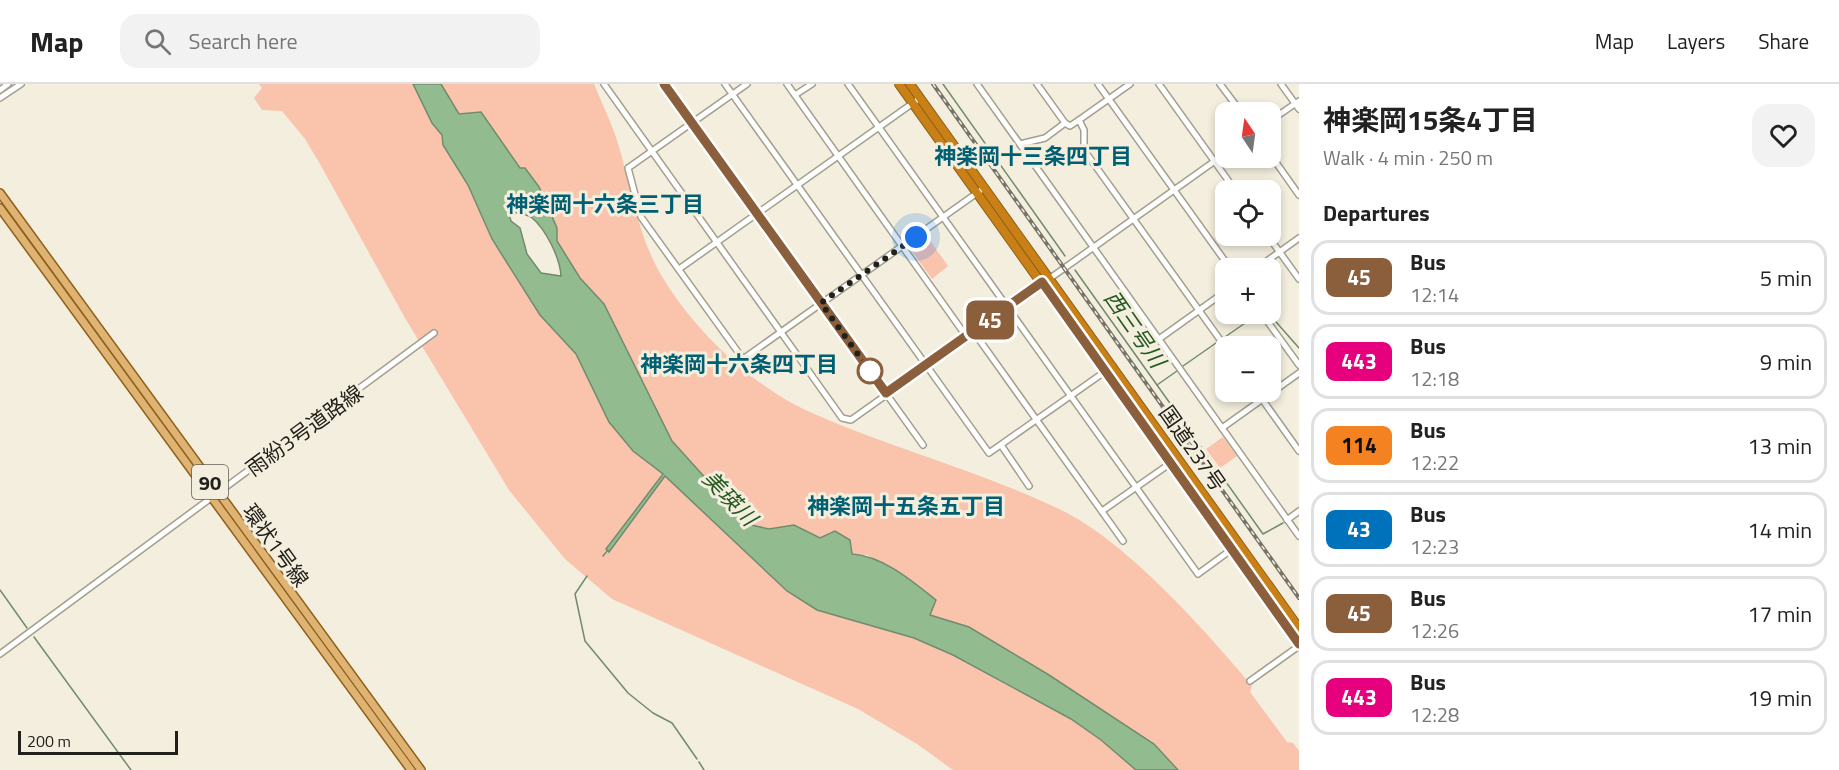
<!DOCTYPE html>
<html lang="en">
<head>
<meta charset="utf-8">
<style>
	:root { --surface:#fff; --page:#f2f2f2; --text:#222; --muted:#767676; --line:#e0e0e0 }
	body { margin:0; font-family:"Titillium Web","Noto Sans JP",sans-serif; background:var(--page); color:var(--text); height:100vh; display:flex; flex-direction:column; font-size:22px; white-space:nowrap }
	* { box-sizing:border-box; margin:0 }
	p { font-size:20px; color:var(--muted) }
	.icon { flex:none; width:33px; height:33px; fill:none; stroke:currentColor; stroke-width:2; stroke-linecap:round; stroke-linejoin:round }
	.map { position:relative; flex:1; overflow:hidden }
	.drawer { display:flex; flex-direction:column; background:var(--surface); width:540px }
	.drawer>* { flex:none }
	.badge { padding:0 12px; border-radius:9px; font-size:21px; line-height:39px }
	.needle { width:39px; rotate:347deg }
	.fabs { position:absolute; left:1215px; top:18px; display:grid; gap:12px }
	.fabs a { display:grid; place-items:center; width:66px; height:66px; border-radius:12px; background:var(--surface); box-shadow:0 3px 9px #0003; font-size:30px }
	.scale { position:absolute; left:18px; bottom:15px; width:160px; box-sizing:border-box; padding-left:6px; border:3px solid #22201a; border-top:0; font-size:16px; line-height:21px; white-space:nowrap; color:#22201a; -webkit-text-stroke:4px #f3eedd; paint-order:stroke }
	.you { position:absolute; width:30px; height:30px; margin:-15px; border:4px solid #fff; border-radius:50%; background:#1a73e8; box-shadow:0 0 0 9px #1a73e833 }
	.map>.badge { position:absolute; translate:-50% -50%; box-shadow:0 0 0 3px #fff }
	h2 { padding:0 24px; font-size:22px; line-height:54px }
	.round { display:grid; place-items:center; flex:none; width:63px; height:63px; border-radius:18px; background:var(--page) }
	.head { display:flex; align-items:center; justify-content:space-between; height:102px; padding:0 24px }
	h1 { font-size:28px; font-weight:700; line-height:45px }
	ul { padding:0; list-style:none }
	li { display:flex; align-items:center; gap:18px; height:75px; margin:0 12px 9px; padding:0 12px; border:3px solid var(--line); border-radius:18px }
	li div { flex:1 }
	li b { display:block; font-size:22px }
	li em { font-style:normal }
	li .badge { min-width:66px; font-weight:700; text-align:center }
	header { display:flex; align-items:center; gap:36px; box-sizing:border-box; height:84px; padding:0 30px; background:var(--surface); border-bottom:2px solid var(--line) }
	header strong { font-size:28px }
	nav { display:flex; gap:33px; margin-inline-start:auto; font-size:21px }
	.search { width:420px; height:54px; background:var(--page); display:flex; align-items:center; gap:15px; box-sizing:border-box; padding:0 21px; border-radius:18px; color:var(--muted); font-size:22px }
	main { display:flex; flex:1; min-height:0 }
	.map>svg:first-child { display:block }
</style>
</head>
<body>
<header>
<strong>Map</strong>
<div class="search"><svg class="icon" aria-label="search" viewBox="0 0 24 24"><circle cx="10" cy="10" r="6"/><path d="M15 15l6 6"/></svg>Search here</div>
<nav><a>Map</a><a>Layers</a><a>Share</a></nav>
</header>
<main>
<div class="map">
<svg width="1299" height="686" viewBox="0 0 1299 686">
	<rect width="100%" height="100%" fill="#f3eedd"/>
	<!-- green -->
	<g fill="#f9c3ac">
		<path d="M259 0H413L432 39 442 51 443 61 468 101 492 156 540 231 576 270 633 367 663 390 787 507 817 526 914 554 953 571 1071 635 1101 656 1136 686H953L917 660 858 625 612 515 565 475 509 406 405 234 320 80 305 55 282 27 262 26 254 14 262 4Z"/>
		<path d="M441 0H594C603 22 614 44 620 66 632 110 640 160 666 199 698 250 756 305 812 329 895 366 985 388 1067 429 1129 461 1207 548 1252 602L1250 608 1287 658 1293 659 1299 667V686H1178L1154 660 1049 591 969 543 930 531 905 493 867 471H851L794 441 769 445 747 440 672 357 604 220 580 194 557 157V144L512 71 496 53 489 38 459 30Z"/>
		<path d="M926 151 948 182 932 195 909 163Z"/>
		<path d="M1223 353 1237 372 1220 384 1206 365Z"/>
	</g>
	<!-- water -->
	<path fill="#93bb90" stroke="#718c6d" stroke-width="1.5" fill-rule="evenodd" d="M413 0H441L459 30 481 28 520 84H525L539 103 557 144V157L580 194 604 220 672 357 747 440 769 445 794 441 820 454 835 447 850 456 852 470C883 472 912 497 936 516L930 531 969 543 1049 591 1154 660 1178 686H1136L1101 656 1071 635 953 571 914 554 817 526 787 507 665 392 609 468 606 465 663 390 633 367 609 338 576 270 540 231 492 155 468 101 443 61 442 51 432 39ZM508 127C515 129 526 130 531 133 546 145 560 174 561 192L541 189 527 170 520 144 511 137Z"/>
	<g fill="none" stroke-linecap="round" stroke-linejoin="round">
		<!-- stream -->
		<g stroke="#718c6d" stroke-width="1.5">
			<path d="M943 0 1065 172"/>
			<path d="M1075 186 1157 301 1177 287"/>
			<path d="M1269 230 1299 264"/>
			<path d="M1225 253 1258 230"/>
			<path d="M1183 282 1216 259"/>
			<path d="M1157 301 1263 450 1283 439"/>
			<path d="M603 472 608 466"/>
			<path d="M587 492 575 510 585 557 628 609 653 629 672 639 697 675"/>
			<path d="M0 506 27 544"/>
			<path d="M34 553 131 686"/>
			<path d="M699 678 704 686"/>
		</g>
		<defs>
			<g id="minor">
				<path d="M604 0 842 334 851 336 1226 69"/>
				<path d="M664 0 923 361"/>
				<path d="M725 0 989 369 1113 282"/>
				<path d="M747 0 628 84 641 133 743 275 984 104"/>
				<path d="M787 0 966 252"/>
				<path d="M848 0 1198 490 1239 460"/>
				<path d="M977 0 1299 452"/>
				<path d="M1037 0 1065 39"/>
				<path d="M1098 0 1230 184"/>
				<path d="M1159 0 1235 106"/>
				<path d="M1220 0 1241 28"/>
				<path d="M1281 0 1299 25"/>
				<path d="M0 6 8 0"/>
				<path d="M795 11 812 0"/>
				<path d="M0 14 21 0"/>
				<path d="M1079 36 1130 0"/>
				<path d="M1270 37 1299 17"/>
				<path d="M1020 60 1045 54 1065 39 1070 42 1079 36 1084 46V66L1226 264"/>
				<path d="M1270 70 1299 111"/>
				<path d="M1268 152 1299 195"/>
				<path d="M1257 184 1299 154"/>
				<path d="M679 185 920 14"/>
				<path d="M1262 230 1299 281"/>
				<path d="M973 247 1123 457"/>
				<path d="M1159 255 1226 207"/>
				<path d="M1257 308 1299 367"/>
				<path d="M1222 344 1299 289"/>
				<path d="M1001 361 1029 402"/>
				<path d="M1102 427 1178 374"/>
				<path d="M1287 436 1299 427"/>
				<path d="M0 570 434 249"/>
				<path d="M1250 597 1299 562"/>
			</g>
			<g id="major">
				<path d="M0 109 421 686"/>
				<path d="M0 124 411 686"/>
			</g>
			<g id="highway">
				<path d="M899 0 1299 560"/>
				<path d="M910 0 1299 544"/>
			</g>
		</defs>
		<!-- minor casing -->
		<use href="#minor" stroke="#a39f8e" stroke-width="8"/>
		<!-- major casing -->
		<use href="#major" stroke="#8f5e17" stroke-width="10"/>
		<!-- highway casing -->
		<use href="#highway" stroke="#8f5e17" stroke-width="10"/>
		<!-- minor -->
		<use href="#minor" stroke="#fff" stroke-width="5"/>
		<!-- major -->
		<use href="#major" stroke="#dfb373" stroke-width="7"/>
		<!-- highway -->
		<use href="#highway" stroke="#c98016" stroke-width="8"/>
		<defs>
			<path id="rail" d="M933 0 1299 514"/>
		</defs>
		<!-- rail casing -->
		<use href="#rail" stroke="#767369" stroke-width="4"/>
		<!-- rail -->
		<use href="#rail" stroke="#f3eedd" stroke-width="1.5" stroke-dasharray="4.5" stroke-linecap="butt"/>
	</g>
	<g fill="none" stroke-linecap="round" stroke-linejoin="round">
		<defs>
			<path id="line" d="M664 0 886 309 1042 198 1299 560"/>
		</defs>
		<!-- line casing -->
		<use href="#line" stroke="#fff" stroke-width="14"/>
		<!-- line -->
		<use href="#line" stroke="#8b5e3c" stroke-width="9"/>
		<!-- walk -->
		<path stroke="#22201a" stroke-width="6" stroke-dasharray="0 10.8" d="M870 287 821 219 916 153"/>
	</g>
	<!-- markers -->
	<circle fill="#fff" stroke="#8b5e3c" stroke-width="3" cx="870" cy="287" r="12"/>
	<g text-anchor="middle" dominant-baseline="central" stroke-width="6" stroke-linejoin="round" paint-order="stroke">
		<!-- shield labels -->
		<rect fill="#f3eedd" stroke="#615e54" stroke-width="1.5" x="192" y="381" width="36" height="34" rx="4.5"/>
		<g font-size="20" font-weight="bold" fill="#22201a">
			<text x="210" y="398">90</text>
		</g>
		<!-- street labels -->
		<g font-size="21" fill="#22201a" stroke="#f3eedd">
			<text transform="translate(304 346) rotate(-36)">雨紛3号道路線</text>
			<text transform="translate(1193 364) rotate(55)">国道237号</text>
			<text transform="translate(276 461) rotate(54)">環状1号線</text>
		</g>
		<!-- neighbourhood labels -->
		<g font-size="22" font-weight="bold" fill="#005f72" stroke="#f3eedd">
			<text x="1033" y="72">神楽岡十三条四丁目</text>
			<text x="605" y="120">神楽岡十六条三丁目</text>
			<text x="739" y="280">神楽岡十六条四丁目</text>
			<text x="906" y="422">神楽岡十五条五丁目</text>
		</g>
		<!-- water labels -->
		<g font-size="22" font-style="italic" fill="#245921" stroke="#f3eedd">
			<text transform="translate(1135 245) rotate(55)">西三号川</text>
			<text transform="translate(730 414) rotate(46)">美瑛川</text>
		</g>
	</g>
</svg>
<div class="fabs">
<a><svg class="needle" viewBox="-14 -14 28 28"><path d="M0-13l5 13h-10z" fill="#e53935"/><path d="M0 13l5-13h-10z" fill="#767676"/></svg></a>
<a><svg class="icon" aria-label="locate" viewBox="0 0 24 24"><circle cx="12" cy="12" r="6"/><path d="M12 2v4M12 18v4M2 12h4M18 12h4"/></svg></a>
<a>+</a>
<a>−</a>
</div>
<div class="scale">200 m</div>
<div class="you" style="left:916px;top:153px"></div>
<b class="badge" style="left:990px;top:236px;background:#8b5e3c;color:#fff">45</b>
</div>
<section class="drawer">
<div class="head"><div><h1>神楽岡15条4丁目</h1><p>Walk · 4 min · 250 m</p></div><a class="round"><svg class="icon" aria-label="heart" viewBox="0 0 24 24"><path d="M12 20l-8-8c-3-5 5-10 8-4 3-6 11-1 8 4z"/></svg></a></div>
<h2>Departures</h2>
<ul>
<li><span class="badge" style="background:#8b5e3c;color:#fff">45</span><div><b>Bus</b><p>12:14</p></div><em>5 min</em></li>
<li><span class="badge" style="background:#e6007e;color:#fff">443</span><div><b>Bus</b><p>12:18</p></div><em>9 min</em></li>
<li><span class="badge" style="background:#f58220;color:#111">114</span><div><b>Bus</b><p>12:22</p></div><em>13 min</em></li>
<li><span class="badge" style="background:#0072bc;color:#fff">43</span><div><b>Bus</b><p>12:23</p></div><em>14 min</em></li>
<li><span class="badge" style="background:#8b5e3c;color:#fff">45</span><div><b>Bus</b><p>12:26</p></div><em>17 min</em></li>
<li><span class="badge" style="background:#e6007e;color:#fff">443</span><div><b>Bus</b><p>12:28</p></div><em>19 min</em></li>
</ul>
</section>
</main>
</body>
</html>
